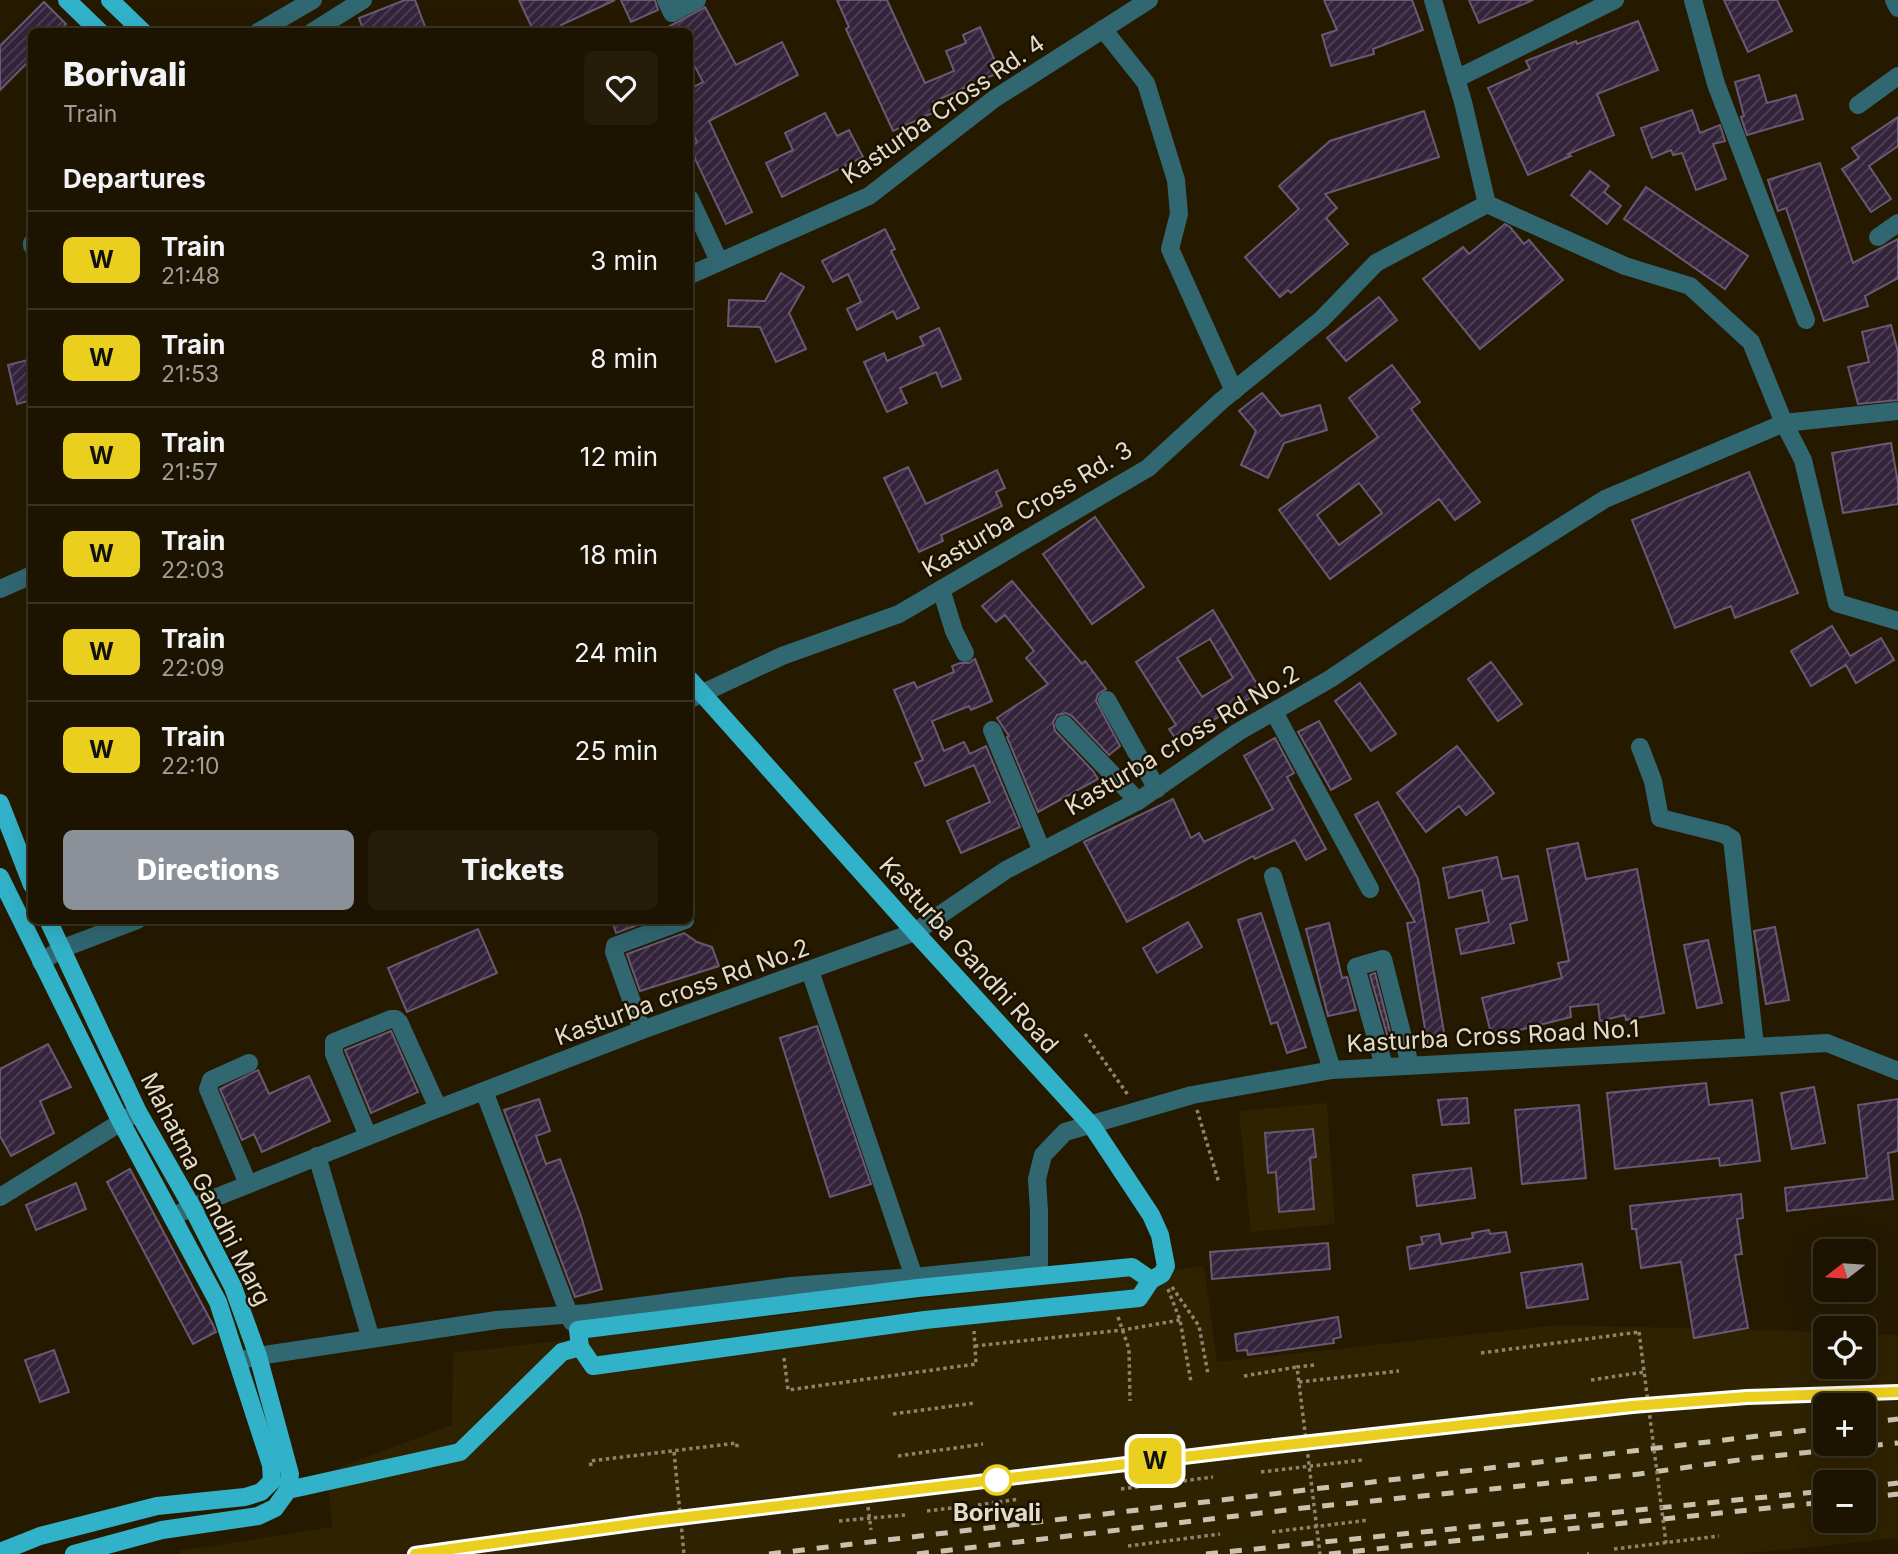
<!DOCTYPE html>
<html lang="en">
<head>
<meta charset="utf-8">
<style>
	:root { --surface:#1c1400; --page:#251d0a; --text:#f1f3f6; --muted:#a09e99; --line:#3a3322; --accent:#8c9099 }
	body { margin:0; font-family:Inter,sans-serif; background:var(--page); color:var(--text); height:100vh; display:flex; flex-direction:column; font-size:26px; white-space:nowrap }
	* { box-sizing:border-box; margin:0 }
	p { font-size:23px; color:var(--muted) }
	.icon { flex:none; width:38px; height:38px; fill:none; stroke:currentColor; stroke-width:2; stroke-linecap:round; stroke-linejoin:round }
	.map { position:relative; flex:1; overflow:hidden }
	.panel { position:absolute; left:28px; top:28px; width:665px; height:896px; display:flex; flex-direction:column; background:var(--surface); border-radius:10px; box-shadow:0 7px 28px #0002,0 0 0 2px var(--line) }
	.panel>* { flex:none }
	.badge { padding:0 14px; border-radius:10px; font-size:24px; line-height:46px }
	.needle { width:46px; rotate:253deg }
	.buttons { position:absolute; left:1813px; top:1239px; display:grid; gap:14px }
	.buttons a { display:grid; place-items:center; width:63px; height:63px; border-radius:10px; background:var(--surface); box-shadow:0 7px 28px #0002,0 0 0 2px var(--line); font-size:35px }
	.map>.badge { position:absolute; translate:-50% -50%; box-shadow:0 0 0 4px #fff }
	h2 { padding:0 35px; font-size:26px; line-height:63px }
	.round { display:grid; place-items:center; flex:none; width:74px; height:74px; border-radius:10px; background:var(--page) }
	.headline { display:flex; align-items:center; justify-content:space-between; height:119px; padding:0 35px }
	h1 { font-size:33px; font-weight:800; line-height:52px }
	.primary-button { display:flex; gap:14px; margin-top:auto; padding:14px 35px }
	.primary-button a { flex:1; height:80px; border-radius:10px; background:var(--accent); color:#fff; font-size:28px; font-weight:800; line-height:80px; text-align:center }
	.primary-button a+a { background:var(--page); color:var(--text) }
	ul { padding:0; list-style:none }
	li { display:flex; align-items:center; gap:21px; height:98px; padding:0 35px; border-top:2px solid var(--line) }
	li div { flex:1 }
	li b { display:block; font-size:26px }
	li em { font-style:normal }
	li .badge { min-width:77px; font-weight:700; text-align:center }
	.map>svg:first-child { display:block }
</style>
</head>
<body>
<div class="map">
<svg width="1898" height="1554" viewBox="0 0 1898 1554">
	<defs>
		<pattern id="building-hatch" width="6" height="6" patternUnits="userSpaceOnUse" patternTransform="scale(1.75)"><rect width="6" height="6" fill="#33243c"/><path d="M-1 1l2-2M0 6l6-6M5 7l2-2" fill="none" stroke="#504357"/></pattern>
	</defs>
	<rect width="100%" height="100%" fill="#251a00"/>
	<!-- built -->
	<g fill="#2f2200" fill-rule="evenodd">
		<path d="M1327 1103 1335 1224 1251 1232 1239 1111Z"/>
		<path d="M1204 1266 1217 1362 1559 1325 1825 1332V1367H1864V1334L1898 1335V1538L1740 1554H181L179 1551 332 1527 327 1472 452 1425 453 1353ZM1825 1405H1864V1444H1825ZM1825 1482H1864V1521H1825Z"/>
	</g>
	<!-- building -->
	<g fill="url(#building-hatch)" stroke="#695974" stroke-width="2" fill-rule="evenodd">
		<path d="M405 0H415L427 32H364L359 18Z"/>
		<path d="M519 0H615L561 25 564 32H534Z"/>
		<path d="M621 0H655L658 10 631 22Z"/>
		<path d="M837 0H887L925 83 954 71 946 51 966 43 963 35 980 27 1000 72 933 102 937 111 893 131 846 29 849 27Z"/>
		<path d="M1324 0H1412L1423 30 1373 49 1374 54 1331 66 1322 35 1337 30Z"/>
		<path d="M1469 0H1533L1479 23Z"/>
		<path d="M1724 0H1777L1792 31 1748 52Z"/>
		<path d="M44 2 66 24 58 32H32V58L0 90V46Z"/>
		<path d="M705 7 736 65 782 42 798 75 709 121 752 212 726 224 690 148 697 142 690 127V89L703 82 690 57V32H659Z"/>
		<path d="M1638 21 1658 70 1597 94 1614 135 1568 154 1571 156 1528 175 1488 88 1530 69 1526 61 1576 41 1577 44Z"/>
		<path d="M1759 75 1767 103 1796 95 1803 119 1747 135 1741 117 1744 116 1735 82Z"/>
		<path d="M1692 110 1700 133 1720 125 1725 141 1713 144 1726 179 1696 190 1682 153 1673 155 1671 150 1652 158 1641 128Z"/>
		<path d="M1424 111 1439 157 1325 194 1337 208 1326 218 1348 244 1291 293 1288 290 1280 297 1245 257 1299 209 1279 186 1330 141Z"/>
		<path d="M825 113 837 136 849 130 863 157 782 197 766 163 793 150 785 133Z"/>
		<path d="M1898 117V146L1869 166 1891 199 1871 212 1842 169 1859 158 1852 148Z"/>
		<path d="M1820 163 1853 263 1898 239V278L1865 296 1868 306 1824 321 1786 208 1778 211 1768 180Z"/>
		<path d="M1590 171 1609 186 1604 192 1621 206 1607 224 1571 195Z"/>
		<path d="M1646 187 1748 256 1725 289 1624 219Z"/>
		<path d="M1505 224 1510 227 1524 244 1529 240 1563 280 1480 349 1423 279 1463 247 1469 254Z"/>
		<path d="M885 229 895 249 891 251 919 308 897 319 893 311 857 330 847 309 861 302 848 274 833 282 822 261Z"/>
		<path d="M781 273 804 287 789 313 806 349 776 362 760 327 728 326 729 300 765 301Z"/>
		<path d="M1379 297 1397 320 1346 361 1327 338Z"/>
		<path d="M1891 325 1898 352V400L1858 404 1848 367 1869 362 1862 332Z"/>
		<path d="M939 328 961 379 942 387 936 372 900 388 907 403 887 412 864 362 884 353 887 361 924 345 920 337Z"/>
		<path d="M32 359V400L17 404 8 365Z"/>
		<path d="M1392 365 1420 402 1411 409 1480 502 1455 520 1439 499 1330 579 1279 510 1378 437 1349 398ZM1359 483 1382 513 1339 545 1317 515Z"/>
		<path d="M1262 393 1281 416 1320 405 1327 430 1284 443 1268 478 1241 465 1256 431 1239 411Z"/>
		<path d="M1891 443 1898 483V504L1843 513 1832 453Z"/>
		<path d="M908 467 926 504 997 470 1005 488 996 492 1002 506 941 535 943 541 919 552 884 478Z"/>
		<path d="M1749 472 1798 593 1735 618 1731 606 1675 628 1632 520Z"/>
		<path d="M1095 517 1144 587 1092 624 1043 554Z"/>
		<path d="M1012 581 1082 664 1085 661 1106 689 1098 694 1096 701 1120 746 1109 755 1072 716 1066 713 1057 715 1053 722 1055 731 1093 771 1098 779 1038 812 1007 737 1009 736 997 718 1048 684 1026 658 1034 651 1005 615 996 622 982 606Z"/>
		<path d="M1213 610 1261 691 1178 742 1169 729 1176 725 1136 662ZM1210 639 1233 678 1202 697 1177 658Z"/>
		<path d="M1832 626 1850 656 1881 638 1894 660 1856 683 1846 665 1811 686 1791 651Z"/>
		<path d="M975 659 992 701 971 710 969 706 932 721 944 751 964 742 970 754 986 746 1020 827 961 853 947 821 990 802 974 765 925 786 915 763 923 760 894 690 914 682 917 688 954 672 952 666 960 663H969Z"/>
		<path d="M1491 662 1522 704 1498 721 1468 679Z"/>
		<path d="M1360 683 1396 734 1371 751 1335 701Z"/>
		<path d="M1319 721 1351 779 1331 790 1298 732Z"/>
		<path d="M1275 738 1294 773 1287 777 1326 849 1306 860 1295 840 1255 859 1253 856 1127 922 1084 842 1173 799 1191 838 1199 833 1204 842 1273 809 1244 756Z"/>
		<path d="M1457 746 1494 793 1466 815 1459 806 1426 832 1397 793Z"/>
		<path d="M1378 802 1418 879 1446 1044 1428 1046 1407 923 1415 922 1355 815Z"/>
		<path d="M1578 843 1586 879 1637 869 1664 1013 1626 1020 1625 1015 1600 1021 1598 1004 1570 1007 1571 1017 1492 1037 1482 998 1562 978 1558 963 1569 961 1547 849Z"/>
		<path d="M1497 857 1502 879 1518 876 1527 920 1510 924 1514 943 1461 954 1456 929 1489 922 1482 890 1449 898 1443 868Z"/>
		<path d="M1261 913 1306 1047 1287 1053 1277 1022 1271 1024 1238 920Z"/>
		<path d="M612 920H651L616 933Z"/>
		<path d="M1188 922 1202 947 1157 973 1143 948Z"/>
		<path d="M1329 923 1342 978 1347 977 1356 1010 1328 1016 1306 929Z"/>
		<path d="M1775 927 1789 1000 1766 1004 1754 931Z"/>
		<path d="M478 929 497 973 407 1012 388 968Z"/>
		<path d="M684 933 697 942 712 947 719 966 640 991 627 954Z"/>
		<path d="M1708 940 1722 1003 1697 1008 1684 945Z"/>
		<path d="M1375 973 1394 1047 1391 1048 1370 975Z"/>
		<path d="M817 1026 871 1184 830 1197 780 1038Z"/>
		<path d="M391 1031 418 1092 371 1113 345 1050Z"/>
		<path d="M48 1044 71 1087 40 1101 54 1133 11 1156 0 1136V1069Z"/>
		<path d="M258 1070 269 1094 309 1076 330 1121 262 1152 254 1134 242 1140 220 1089Z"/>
		<path d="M1706 1083 1709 1105 1752 1100 1760 1161 1720 1166 1719 1158 1615 1169 1607 1093Z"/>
		<path d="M1814 1087 1825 1143 1792 1149 1781 1093Z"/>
		<path d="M1467 1098 1469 1123 1442 1125 1438 1100Z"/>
		<path d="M539 1099 550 1131 536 1136 546 1164 560 1159 581 1216 602 1289 575 1297 504 1110Z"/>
		<path d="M1898 1099V1151L1888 1153 1893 1199 1787 1211 1785 1188 1867 1178 1858 1105Z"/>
		<path d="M1579 1105 1586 1178 1522 1184 1515 1110Z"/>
		<path d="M1313 1129 1316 1157 1310 1158 1314 1209 1279 1212 1276 1172 1268 1173 1265 1133Z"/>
		<path d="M1471 1168 1475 1198 1417 1206 1413 1175Z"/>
		<path d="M130 1169 213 1325 216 1332 193 1344 107 1182Z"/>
		<path d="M76 1183 86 1209 36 1230 26 1205Z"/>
		<path d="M1741 1194 1743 1218 1737 1219 1742 1254 1735 1255 1748 1328 1694 1338 1681 1262 1641 1268 1636 1229H1632L1630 1206Z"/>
		<path d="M1489 1230 1490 1234 1506 1232 1510 1252 1410 1269 1407 1247 1423 1244 1421 1237 1439 1234 1441 1244 1473 1238 1472 1233Z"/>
		<path d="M1328 1243 1330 1269 1212 1279 1210 1252Z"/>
		<path d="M1582 1264 1588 1299 1527 1308 1521 1273Z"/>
		<path d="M1338 1317 1341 1337 1333 1339 1334 1343 1248 1355 1247 1350 1237 1351 1235 1334Z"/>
		<path d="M54 1350 69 1392 40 1402 25 1360Z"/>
	</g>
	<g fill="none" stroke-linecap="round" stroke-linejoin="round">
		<!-- path -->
		<g stroke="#8d846f" stroke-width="3.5" stroke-dasharray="3.5 3.5" stroke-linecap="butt">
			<path d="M1085 1034 1128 1095"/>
			<path d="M1197 1110 1219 1183"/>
			<path d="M1172 1287 1199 1326 1208 1374"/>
			<path d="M1168 1289 1180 1320 1191 1382"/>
			<path d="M1118 1317 1129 1349 1130 1401"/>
			<path d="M975 1346 1123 1330 1180 1320"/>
			<path d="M1481 1353 1639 1332"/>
			<path d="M784 1358 788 1390 976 1364 974 1331"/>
			<path d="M1244 1376 1297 1367"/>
			<path d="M1591 1380 1644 1372"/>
			<path d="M1299 1382 1399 1371"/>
			<path d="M893 1414 975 1403"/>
			<path d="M898 1456 983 1444"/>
			<path d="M591 1466 590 1461 737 1443V1449"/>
			<path d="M1261 1472 1362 1460"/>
			<path d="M1121 1489 1213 1477"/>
			<path d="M978 1505 1019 1499"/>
			<path d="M868 1507 871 1530"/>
			<path d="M927 1511 968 1506"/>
			<path d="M839 1521 905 1515"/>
			<path d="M1272 1532 1369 1520"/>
			<path d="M1128 1546 1220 1534"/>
			<path d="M1614 1549 1719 1536"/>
			<path d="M1587 1554H1589"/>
		</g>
		<!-- minor -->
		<g stroke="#316771" stroke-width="18">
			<path d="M666 0 672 13 697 0"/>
			<path d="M1433 0 1463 102 1487 204 1625 266 1690 286 1751 342 1784 423 1803 460 1837 603 1898 621"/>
			<path d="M1693 0 1716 84 1806 320"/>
			<path d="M1894 0 1898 8"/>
			<path d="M1103 29 1146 83 1176 180 1179 214 1170 249 1234 391"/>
			<path d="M258 32 313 0"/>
			<path d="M312 32 363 0"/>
			<path d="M1456 79 1615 0"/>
			<path d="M1858 105 1898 76"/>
			<path d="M690 199 719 261"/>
			<path d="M1878 237 1898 223"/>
			<path d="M32 243V246"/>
			<path d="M690 275 869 196 994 99 1149 0"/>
			<path d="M0 589 32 575"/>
			<path d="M941 589 954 631 965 653"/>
			<path d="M690 699 782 656 899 614 1148 468 1221 401 1322 319 1376 263 1487 204"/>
			<path d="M1107 700 1157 789"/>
			<path d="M1274 712 1370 889"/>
			<path d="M1064 724 1138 801"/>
			<path d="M992 730 1042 851"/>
			<path d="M1640 747 1653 781 1660 818 1724 834 1732 839 1755 1046"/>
			<path d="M1273 876 1332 1070"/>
			<path d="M41 962 61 949 137 920"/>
			<path d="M810 971 914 1277"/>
			<path d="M642 1030 614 952 615 946 685 920"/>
			<path d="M1384 1066 1356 967 1383 959 1410 1065"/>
			<path d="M484 1091 572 1322"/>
			<path d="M368 1136 334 1054V1042L391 1019H396L399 1022 438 1108"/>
			<path d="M317 1156 371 1339"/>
			<path d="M248 1184 208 1089 211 1080 249 1063"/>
			<path d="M0 1197 134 1114"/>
			<path d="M172 1217 192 1207 429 1112 642 1030 915 932 1006 870 1138 801 1238 732 1330 679 1483 576 1605 499 1784 423 1898 411"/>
			<path d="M238 1361 258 1356 497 1320 588 1313 791 1286 914 1277 1039 1264V1211L1037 1179 1043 1155 1065 1132 1192 1095 1332 1070 1827 1043 1898 1071"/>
		</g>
		<!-- major -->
		<g stroke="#32b2c9" stroke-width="18">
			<path d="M67 0 100 32"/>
			<path d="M110 0 143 32"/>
			<path d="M690 680 915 932 1092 1126 1151 1215 1160 1235 1166 1266 1162 1274 1151 1280 1139 1298 925 1320 593 1366 580 1347 578 1330 918 1288 1132 1267 1151 1280"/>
			<path d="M0 803 32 885"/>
			<path d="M0 877 121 1122 218 1302 271 1465 272 1481"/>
			<path d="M48 920 138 1112 192 1207 233 1287 258 1356 290 1474 288 1490"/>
			<path d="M0 1552 40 1536 157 1506 245 1497 261 1492 272 1481"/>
			<path d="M74 1554 162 1530 258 1516 275 1508 288 1490 460 1452 562 1352 580 1347"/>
		</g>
		<!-- rail -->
		<g stroke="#c8c2af" stroke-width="5" stroke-dasharray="12 12" stroke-linecap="butt">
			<path d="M1864 1423 1898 1419"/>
			<path d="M1864 1487 1898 1483"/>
			<path d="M1864 1498 1898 1494"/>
			<path d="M415 1554 654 1521 1294 1444 1632 1406 1747 1397 1898 1392"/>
			<path d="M769 1554 1825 1428"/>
			<path d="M917 1554 1303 1508 1639 1474 1753 1458 1898 1443"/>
			<path d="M1206 1554 1825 1491"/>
			<path d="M1329 1554 1825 1502"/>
		</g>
		<!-- path-bridge -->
		<g stroke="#8d846f" stroke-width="3.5" stroke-dasharray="3.5 3.5" stroke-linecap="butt">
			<path d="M1639 1332 1666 1543"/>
			<path d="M1314 1365 1297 1367 1320 1554"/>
			<path d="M674 1452 684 1554"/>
		</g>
	</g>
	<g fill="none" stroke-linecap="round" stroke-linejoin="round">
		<defs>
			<path id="line" d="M415 1554 654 1521 1267 1447 1632 1406 1747 1397 1898 1392"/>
		</defs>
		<!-- line casing -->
		<use href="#line" stroke="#fff" stroke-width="16"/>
		<!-- line -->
		<use href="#line" stroke="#ebcf1f" stroke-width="10"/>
	</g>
	<!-- markers -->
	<circle fill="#fff" stroke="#ebcf1f" stroke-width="3.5" cx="997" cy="1480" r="14"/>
	<g text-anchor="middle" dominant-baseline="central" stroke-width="5" stroke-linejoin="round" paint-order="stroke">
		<!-- street labels -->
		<g font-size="24" fill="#e2dccb" stroke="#1b1100">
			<text transform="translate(943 109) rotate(-35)">Kasturba Cross Rd. 4</text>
			<text transform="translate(1027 509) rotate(-31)">Kasturba Cross Rd. 3</text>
			<text transform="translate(1182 740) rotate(-31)">Kasturba cross Rd No.2</text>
			<text transform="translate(969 955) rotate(48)">Kasturba Gandhi Road</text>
			<text transform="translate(682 992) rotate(-20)">Kasturba cross Rd No.2</text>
			<text transform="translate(1493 1036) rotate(-3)">Kasturba Cross Road No.1</text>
			<text transform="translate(206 1189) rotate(63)">Mahatma Gandhi Marg</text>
		</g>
		<!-- stop labels -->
		<g font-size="24" font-weight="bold" fill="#e2dccb" stroke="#1b1100">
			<text x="997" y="1512">Borivali</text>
		</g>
	</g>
</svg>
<div class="buttons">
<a><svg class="needle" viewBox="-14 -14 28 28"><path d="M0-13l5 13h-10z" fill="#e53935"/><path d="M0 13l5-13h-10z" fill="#a09e99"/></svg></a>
<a><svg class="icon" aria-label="locate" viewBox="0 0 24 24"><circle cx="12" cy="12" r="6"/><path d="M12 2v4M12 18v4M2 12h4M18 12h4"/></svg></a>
<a>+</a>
<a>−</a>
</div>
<b class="badge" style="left:1155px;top:1461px;background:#ebcf1f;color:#111">W</b>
<section class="panel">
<div class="headline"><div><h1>Borivali</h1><p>Train</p></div><a class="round"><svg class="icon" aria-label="heart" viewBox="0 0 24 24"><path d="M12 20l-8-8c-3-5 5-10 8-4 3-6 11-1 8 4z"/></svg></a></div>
<h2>Departures</h2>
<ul>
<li><span class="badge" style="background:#ebcf1f;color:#111">W</span><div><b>Train</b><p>21:48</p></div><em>3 min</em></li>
<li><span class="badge" style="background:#ebcf1f;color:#111">W</span><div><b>Train</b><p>21:53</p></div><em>8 min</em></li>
<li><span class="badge" style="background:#ebcf1f;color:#111">W</span><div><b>Train</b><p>21:57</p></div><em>12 min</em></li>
<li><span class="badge" style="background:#ebcf1f;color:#111">W</span><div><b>Train</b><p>22:03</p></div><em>18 min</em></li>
<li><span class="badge" style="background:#ebcf1f;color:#111">W</span><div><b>Train</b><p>22:09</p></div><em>24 min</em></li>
<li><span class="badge" style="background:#ebcf1f;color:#111">W</span><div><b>Train</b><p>22:10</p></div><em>25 min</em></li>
</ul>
<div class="primary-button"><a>Directions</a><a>Tickets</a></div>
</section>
</div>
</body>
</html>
